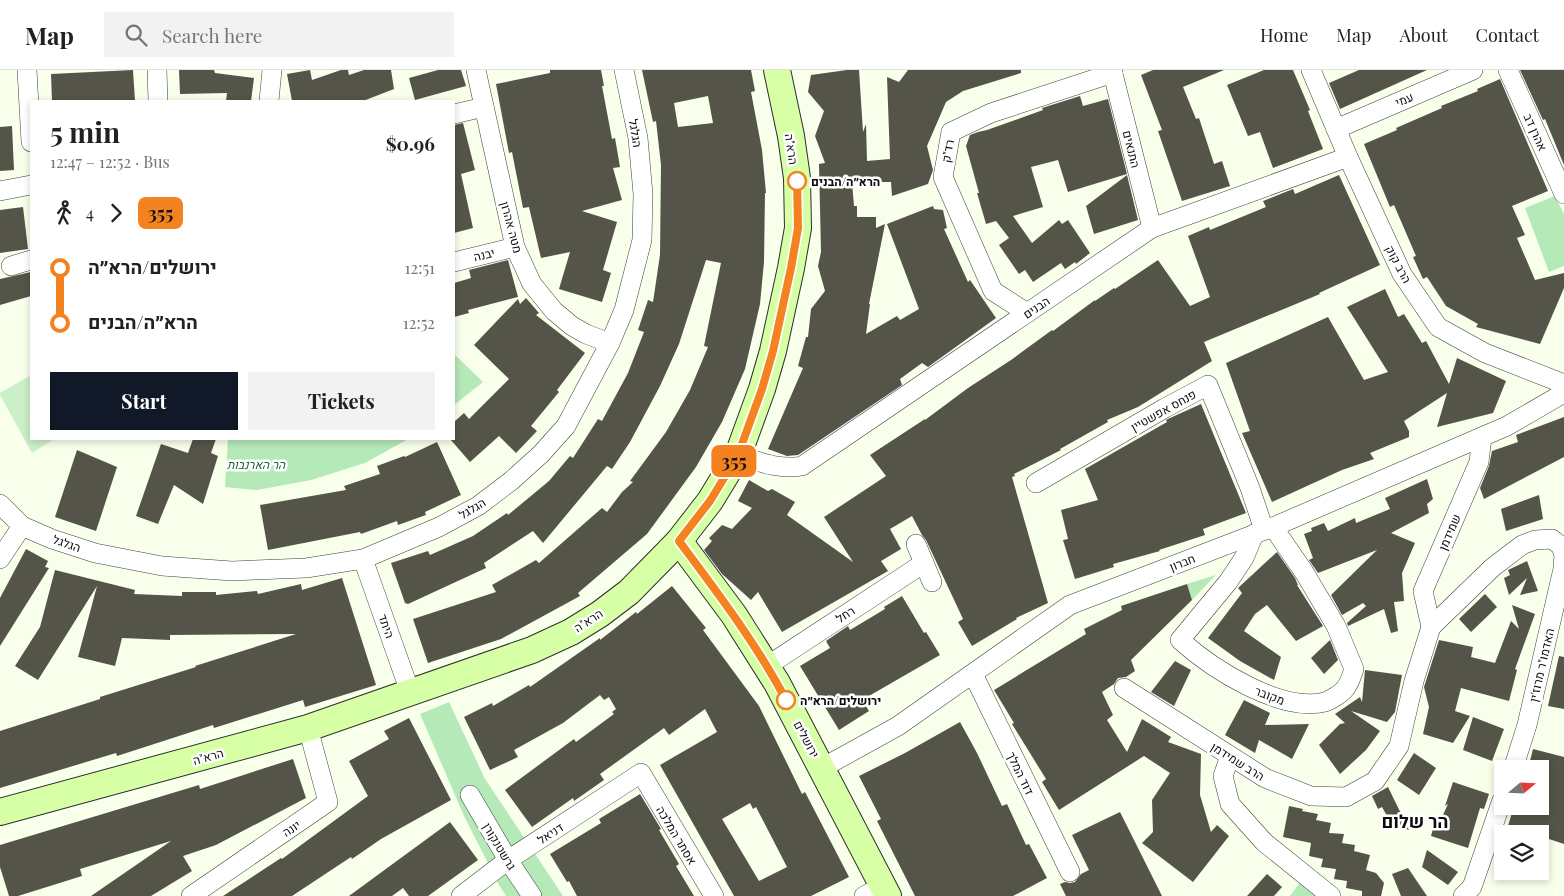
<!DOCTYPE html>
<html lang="en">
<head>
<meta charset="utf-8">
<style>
	:root { --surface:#fff; --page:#f2f2f2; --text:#202124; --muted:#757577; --line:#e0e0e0; --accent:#111827 }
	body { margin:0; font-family:"Playfair Display",Heebo,serif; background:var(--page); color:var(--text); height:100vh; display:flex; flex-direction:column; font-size:19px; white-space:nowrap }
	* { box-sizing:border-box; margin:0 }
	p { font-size:16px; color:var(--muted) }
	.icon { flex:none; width:28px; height:28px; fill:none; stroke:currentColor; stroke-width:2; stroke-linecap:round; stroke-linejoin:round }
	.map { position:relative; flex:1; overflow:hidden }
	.drawer { position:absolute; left:30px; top:30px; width:425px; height:340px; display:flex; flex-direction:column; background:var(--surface); border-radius:0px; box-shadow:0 2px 8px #0003 }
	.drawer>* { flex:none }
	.badge { padding:0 10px; border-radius:8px; font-size:18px; line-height:32px }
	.needle { width:32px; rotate:71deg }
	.fabs { position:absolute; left:1494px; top:690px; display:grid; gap:10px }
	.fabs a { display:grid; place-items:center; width:55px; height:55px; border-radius:0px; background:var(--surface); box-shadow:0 2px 8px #0003; font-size:25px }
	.map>.badge { position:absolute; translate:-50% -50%; box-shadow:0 0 0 2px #fff }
	.legs { display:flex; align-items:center; gap:8px; height:55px; padding:0 20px; font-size:16px }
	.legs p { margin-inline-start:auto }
	.summary { display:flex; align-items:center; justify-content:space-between; height:85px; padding:0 20px }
	h1 { font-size:28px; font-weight:700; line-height:38px }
	.primary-button { display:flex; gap:10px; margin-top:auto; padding:10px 20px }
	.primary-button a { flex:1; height:58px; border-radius:0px; background:var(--accent); color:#fff; font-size:20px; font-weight:700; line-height:58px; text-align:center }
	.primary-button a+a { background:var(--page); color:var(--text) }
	ul { padding:0 20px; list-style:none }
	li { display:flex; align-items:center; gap:18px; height:55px; font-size:19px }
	li i { display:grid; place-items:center; width:8px; height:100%; margin:0 6px; background:currentColor }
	li i::after { content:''; width:12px; height:12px; margin:-6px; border:4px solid; border-radius:50%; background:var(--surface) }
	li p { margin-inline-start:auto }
	li:first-child i { background:linear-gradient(#0000 50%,currentColor 0) }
	li:last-child i { background:linear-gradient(currentColor 50%,#0000 0) }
	header { display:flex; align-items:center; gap:30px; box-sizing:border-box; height:70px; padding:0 25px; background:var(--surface); border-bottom:1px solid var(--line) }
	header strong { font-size:24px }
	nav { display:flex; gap:28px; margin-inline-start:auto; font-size:18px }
	.search { width:350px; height:45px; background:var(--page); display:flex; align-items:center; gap:12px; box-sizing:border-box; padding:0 18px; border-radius:0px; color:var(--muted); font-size:19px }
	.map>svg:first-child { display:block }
</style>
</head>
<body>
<header>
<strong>Map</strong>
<div class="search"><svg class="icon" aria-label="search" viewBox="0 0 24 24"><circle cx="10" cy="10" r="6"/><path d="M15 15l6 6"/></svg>Search here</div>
<nav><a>Home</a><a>Map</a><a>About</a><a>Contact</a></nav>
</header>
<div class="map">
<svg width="1564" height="826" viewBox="0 0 1564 826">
	<rect width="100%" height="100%" fill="#f8ffeb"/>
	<!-- green -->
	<g fill="#b5e9b7">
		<path d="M1555 126 1564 144V196L1549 202 1525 138Z"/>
		<path d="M454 284 483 312 454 335Z"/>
		<path d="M228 369H408L365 393 311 410 257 420 225 417Z"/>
		<path d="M1216 505 1192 530 1187 514Z"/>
		<path d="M449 632 485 709 563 826H506L499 815 464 746 420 644Z"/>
		<path d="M1301 811 1323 826H1290Z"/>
	</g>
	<!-- pitch -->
	<path fill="#cbf0c7" d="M31 305V369H54L32 383 0 325V323Z"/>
	<!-- building -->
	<g fill="#555448" fill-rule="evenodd">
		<path d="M133 0 135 31H52L51 4Z"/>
		<path d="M179 0H214L215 3 254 8 251 31H226L227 23 180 24Z"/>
		<path d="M310 0 312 10 341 0H348L349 5 364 0H391L394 19 363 31H292L287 4Z"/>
		<path d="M438 0H461L466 16 415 30 409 8Z"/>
		<path d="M550 0H601L604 16H602L612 69 615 68 620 97 613 98 622 130 582 141 617 152 603 200 611 203 602 232 559 219 570 182 541 188 529 137 523 138 512 82 509 83 496 14 550 3Z"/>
		<path d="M642 0H751L755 21 751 22 762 80 766 123H765L764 192 760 234 745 299 722 352 696 397 647 464 578 523 580 526 501 569 428 593 413 549 496 522 492 515 536 490 539 493 602 438 607 442 622 422 633 412 630 411 666 362 690 320 708 277 704 276 721 193 706 190 679 274 660 316 630 372 612 399 607 396 543 473 533 461 484 493 486 498 408 534 405 533 391 493 428 481 430 485 473 466 507 443 508 445 549 411 570 386 573 388 598 349 602 351 628 303 644 262 638 260 648 230 653 232 660 185 661 95 656 51 653 52ZM708 26 713 53 678 57 674 33Z"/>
		<path d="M847 0H859L863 62 866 54 867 91 890 89 887 7 899 12 908 0H1021V3L963 21 946 32 927 76 933 100 928 114 892 126 891 112H852L854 136H857V147H876V158L885 154 869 234H870L866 264 897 246 900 250 919 239 887 154 933 136 934 139 943 140 947 158 944 159 968 212 970 210 996 248 928 297 922 293 900 309 902 315 798 385 787 386 768 379 803 298 798 296 806 267H808L811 239 825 221 818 196 821 182 819 94 825 93 815 66 824 41 808 22 811 5Z"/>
		<path d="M1153 0H1224L1183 17 1196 49 1199 48 1214 94 1222 91 1230 116 1182 131 1158 61 1162 60 1141 5Z"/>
		<path d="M1264 0H1293L1310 40 1308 41 1323 79 1273 98 1260 62 1248 66 1227 15Z"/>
		<path d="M1359 0H1427L1340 39 1329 13Z"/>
		<path d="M1520 0H1564V95L1545 49 1543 50Z"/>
		<path d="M1500 9 1548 121 1512 136 1525 165 1517 168 1535 210 1564 203V218L1540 274 1476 257 1478 254 1446 236 1427 207 1423 209 1413 187 1416 186 1394 135 1390 137 1364 74 1397 60 1396 58 1442 38 1441 36 1478 21 1477 19Z"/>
		<path d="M1080 26 1083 36 1108 29 1127 104 1068 122 1058 90 1031 97 1043 137 1013 146 1032 173 1059 150 1062 154 1068 150 1090 183 1076 194 1075 192 1065 199 1061 193 1033 212 1025 200 1019 204 999 175 1009 168 996 151 986 154 977 123H979L966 76 970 65 978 62 987 60 1043 40 1042 38Z"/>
		<path d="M463 53 475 100 461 104 473 158 454 163V55Z"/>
		<path d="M12 56 14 100 0 101V57Z"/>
		<path d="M1127 105 1138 150 1094 164 1086 136Z"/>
		<path d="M1339 105 1380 195 1319 223 1320 224 1204 272 1212 291 1138 337 1107 350 1108 352 1060 379 1061 380 1014 404 1015 406 1012 407 1048 533 1016 548 1017 549 972 576 958 552 963 549 926 470 922 465 912 446 890 459 901 479 881 491 888 501 782 562 758 522 751 530 722 504 704 480 712 471 709 468 722 455 732 459 752 438 738 431 749 410 768 421 772 419 795 432 787 445 853 492 824 447 886 406 870 385 925 349V350L968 318 1011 290 1052 260 1053 261 1095 230V231L1114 218 1115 219 1158 190 1190 236 1210 227 1188 166 1209 157 1210 160 1266 137 1263 131 1293 119 1295 124Z"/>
		<path d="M23 137 28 179 0 183V140Z"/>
		<path d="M508 190 518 227 468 240 469 243 454 247V213L471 208 469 200Z"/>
		<path d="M31 202V226L0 235V209Z"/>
		<path d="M1385 219 1398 247 1404 244 1422 273 1426 271 1449 314 1457 288 1506 311 1493 343 1437 357 1447 323 1404 351 1409 361V367L1370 383 1374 389 1342 400 1272 432 1242 363 1250 361 1226 293 1328 247 1364 310 1388 302 1347 237Z"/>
		<path d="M526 228 539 243 536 245 585 283 557 320 559 322 531 356 537 361 516 383 499 366 470 392 450 369H454V352L464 343 469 349 509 309 474 275 518 229 520 234Z"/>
		<path d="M1201 334 1246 443 1203 459 1205 465 1159 480 1160 481 1113 494 1114 497 1075 509 1063 470 1068 469 1061 440 1098 430 1085 399 1167 352 1166 350 1170 348Z"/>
		<path d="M1564 347V387L1484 429 1480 418 1489 396 1492 381 1518 372 1516 365Z"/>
		<path d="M193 369H216L211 383 218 386 203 434 174 415 158 454 136 446 161 374 188 383Z"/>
		<path d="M437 372 461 425 425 442 426 445 398 455 397 451 361 464 360 462 268 480 260 435 346 420 344 416 380 404 377 396 404 386 405 387Z"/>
		<path d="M77 380 117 397 96 461 55 447Z"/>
		<path d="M1427 409 1433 429 1427 434 1429 443 1391 463 1415 473 1402 503 1404 531 1394 532 1398 561 1391 563 1384 539 1348 556 1347 553 1366 536 1363 533 1342 545 1331 525 1377 480 1318 503 1309 490 1313 488 1304 464 1312 461 1311 458 1324 453 1328 461 1355 448 1356 453 1390 439 1385 428Z"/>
		<path d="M1539 425 1543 449 1506 461 1501 439Z"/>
		<path d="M26 479 48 491 45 497 49 498 0 576V528Z"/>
		<path d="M1277 482 1295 508 1298 515H1297L1323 556 1296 571 1267 535 1255 544 1244 561 1281 587 1274 610 1240 591 1208 568 1242 523 1238 518Z"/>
		<path d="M1527 491 1538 521 1520 525 1527 508 1509 525 1504 508 1510 505 1508 500Z"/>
		<path d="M55 500 135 520 134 524 182 526V522H216V525L257 521 258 524 301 514 302 520 342 508 376 615 305 637 303 630 214 658 213 655 117 686 116 683 0 718V661L100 629V627L196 597 195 596 296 564 170 565V570L122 568 115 596 78 587 97 516 38 610 15 596 40 557Z"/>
		<path d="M1187 514 1192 530 1131 590 1135 601 1126 607 1118 608 1114 614 1102 622 1113 645 1107 650 1127 682 1142 649 1171 667 1168 672 1201 684 1200 725 1211 762 1217 755 1229 766 1193 812 1142 773 1153 762 1152 730 1170 703 1144 686 1059 740 1042 712 1046 709 1012 654 1014 653 994 620 1086 564 1084 559 1122 540 1121 536Z"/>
		<path d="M672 516 706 558 703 560 759 636 802 724 805 722 849 807 811 826H734L660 695 717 662 705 639 669 665 664 658 600 704 604 710 574 731 573 728 532 757 505 720 574 669 576 672 614 644 612 642 616 639 609 627 604 630 600 625 563 653 514 680 518 687 490 700 464 647 492 633 493 636 529 615 530 617 600 568V570L636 542 637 544ZM750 733 753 739 756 737 787 797 759 811 722 749Z"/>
		<path d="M1485 524 1497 537 1471 562 1459 549Z"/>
		<path d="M902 526 924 563 926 562 940 585 862 630 869 641 839 660 800 596 830 578 826 571 848 556 850 560 885 539 884 537Z"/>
		<path d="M1512 535 1535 544 1515 599 1517 600 1509 631 1461 618 1455 641 1470 646 1453 673 1423 664 1429 637 1424 617 1439 570 1473 577 1471 587 1495 593 1511 551 1519 559Z"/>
		<path d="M1330 570 1338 590 1324 604 1311 588Z"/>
		<path d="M1559 586 1564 587V639L1548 636Z"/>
		<path d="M1175 591 1191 600 1174 636 1151 622Z"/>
		<path d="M1365 600 1402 605 1395 642 1387 652 1351 641 1380 661 1366 680 1340 704 1319 675 1340 654 1345 653 1335 644 1360 627 1362 632Z"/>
		<path d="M1244 630 1270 643 1265 655 1309 654 1292 689 1259 670 1255 683 1225 665Z"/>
		<path d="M1473 647 1504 659 1492 691 1463 680Z"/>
		<path d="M409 648 451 730 381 769 352 789 351 787 292 826H223L281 788 282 789 368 726 349 691 389 669 384 661Z"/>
		<path d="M960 652 977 683 1002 736 1007 734 1026 775 1029 774 1047 808 1013 826H915L877 751 881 749 859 706 905 683Z"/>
		<path d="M1533 679 1564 687V774L1540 766V764H1532L1508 756 1514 736H1540V699H1528Z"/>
		<path d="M1414 683 1436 698 1419 725 1397 710Z"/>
		<path d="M293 689 306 728 216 775 183 786 192 801 151 826H91L171 771 80 799 82 806 18 826H9L0 797V775L199 715 200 719Z"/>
		<path d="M1453 712 1489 724 1484 739 1480 738 1468 778 1431 766 1434 755 1440 746 1442 747 1448 734 1445 736Z"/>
		<path d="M1388 717 1409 760 1392 755 1382 737 1378 739 1372 726Z"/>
		<path d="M640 724 661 759 659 760 679 794 676 796 694 826H577L569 811 567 812 550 784 601 753 599 749Z"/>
		<path d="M1289 736 1303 739 1302 741 1318 744 1316 750 1331 753 1329 763 1344 764 1342 773 1355 775 1354 781 1370 785 1366 800 1376 803 1384 813 1381 826H1362V821L1346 818 1347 811 1334 809 1336 799 1321 797 1323 789 1309 786 1311 773 1283 767Z"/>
		<path d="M1120 742 1162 826H1066L1060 814 1065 812 1070 813 1075 812 1081 804 1089 800 1072 765Z"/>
		<path d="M450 752 478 790 428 826H409L403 818 392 826H349Z"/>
		<path d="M1427 780 1458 802 1448 815 1422 797Z"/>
		<path d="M1408 798 1427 826H1401L1392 804Z"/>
		<path d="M1267 804 1282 817 1274 826H1247Z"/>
	</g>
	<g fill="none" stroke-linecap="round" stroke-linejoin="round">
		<defs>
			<g id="street">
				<path d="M27 0 31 72"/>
				<path d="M157 0 158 31"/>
				<path d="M476 0 515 177 532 214 554 241 572 256 586 264 610 273"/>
				<path d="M1112 0 1152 158"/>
				<path d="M1311 0 1348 87 1402 204 1438 257 1485 283 1564 314"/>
				<path d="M1508 0 1564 124"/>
				<path d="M269 31 272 0"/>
				<path d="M454 44 484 37"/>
				<path d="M1336 59 1473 0"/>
				<path d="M0 121 31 115"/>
				<path d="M454 192 515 177"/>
				<path d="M11 196 31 190"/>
				<path d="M1027 243 993 221 943 107 951 62 991 43 1113 3"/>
				<path d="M738 385C760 392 779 400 802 396L1152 158 1348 87"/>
				<path d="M1036 413 1165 338 1208 315 1250 418 1264 460"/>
				<path d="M0 434 22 456 52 469 95 483 162 496 232 501 306 498 363 489 439 457 478 436 511 411 541 384 566 356 610 273 624 240 642 170 643 124 638 68 624 0"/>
				<path d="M1254 464 1244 488 1228 512 1180 570C1212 599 1281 643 1325 632 1331 630 1340 624 1344 620 1349 615 1352 605 1354 599L1336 556 1304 502 1273 457"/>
				<path d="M916 474 932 512"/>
				<path d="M0 489 22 456"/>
				<path d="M363 489 410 622"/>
				<path d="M1431 557 1423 521 1479 392 1482 367"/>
				<path d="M767 596 924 493"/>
				<path d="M973 604 1070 802"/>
				<path d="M1124 618 1265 708 1311 726 1346 727 1375 711 1399 676 1414 611 1431 557 1493 497 1522 475 1535 470 1552 469 1561 476 1564 485 1563 499 1527 655 1513 699"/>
				<path d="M1230 686 1223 706 1230 734 1264 772 1331 826"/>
				<path d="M822 698 898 656 1070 535 1273 457 1507 356 1564 323"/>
				<path d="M470 725 508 790 532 826"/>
				<path d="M191 826 328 732 308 658"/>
				<path d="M461 826 508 790 641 703 714 826"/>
				<path d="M864 826 883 816"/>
				<path d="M1463 826 1472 817 1502 730"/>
			</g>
			<g id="secondary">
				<path d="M679 471 734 545 777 613 888 826"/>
				<path d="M0 742 308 658 532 580 571 562 600 544 629 522 679 471 710 431 738 385 762 319 773 281 791 198 798 158 797 108 791 66 777 0"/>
			</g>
		</defs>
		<!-- street casing -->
		<use href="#street" stroke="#3f3f3f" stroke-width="20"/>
		<!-- secondary casing -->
		<use href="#secondary" stroke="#2e2e2e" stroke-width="28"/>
		<!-- street -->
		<use href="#street" stroke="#fff" stroke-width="19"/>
		<!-- secondary -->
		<use href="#secondary" stroke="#d7ffa6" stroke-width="26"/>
	</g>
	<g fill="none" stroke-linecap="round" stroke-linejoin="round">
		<defs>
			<path id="line-1" d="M786 630C756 573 717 522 679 471L710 431 738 385 762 319 773 281 791 198 798 158 797 111"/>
		</defs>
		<!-- line-1 casing -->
		<use href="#line-1" stroke="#fff" stroke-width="11"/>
		<!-- line-1 -->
		<use href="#line-1" stroke="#f58220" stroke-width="8"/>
	</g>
	<!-- markers -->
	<g fill="#fff" stroke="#f58220" stroke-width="2.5">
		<circle cx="797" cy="111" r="9"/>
		<circle cx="786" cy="630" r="9"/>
	</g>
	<g text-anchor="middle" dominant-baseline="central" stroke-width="5" stroke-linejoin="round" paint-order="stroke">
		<!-- street labels -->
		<g font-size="12" fill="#0c0c0c" stroke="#fff">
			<text transform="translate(1404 29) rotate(-23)">עמי</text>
			<text transform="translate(1536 62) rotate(66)">אהרן דב</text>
			<text transform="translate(636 63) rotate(81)">הגלגל</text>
			<text transform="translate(792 79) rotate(82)">הרא"ה</text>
			<text transform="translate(1132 79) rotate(76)">התנאים</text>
			<text transform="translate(947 81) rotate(-80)">רד"ק</text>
			<text transform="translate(512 157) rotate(75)">מטה אהרון</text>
			<text transform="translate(484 184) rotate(-14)">יבנה</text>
			<text transform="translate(1399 194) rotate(62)">הרב קוק</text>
			<text transform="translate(1036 237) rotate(-34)">הבנים</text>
			<text transform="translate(1163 340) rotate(-29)">פנחס אפשטיין</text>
			<text transform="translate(472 438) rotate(-31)">הגלגל</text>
			<text transform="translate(1449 462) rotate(-67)">שמידמן</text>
			<text transform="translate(67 473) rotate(19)">הגלגל</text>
			<text transform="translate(1182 492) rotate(-21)">חברון</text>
			<text transform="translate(845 544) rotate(-33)">רחל</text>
			<text transform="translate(588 550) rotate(-33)">הרא"ה</text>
			<text transform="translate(387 556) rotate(71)">היתד</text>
			<text transform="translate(1541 595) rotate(-77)">האדמו"ר מרוז'ין</text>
			<text transform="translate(1270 625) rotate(21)">מקובר</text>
			<text transform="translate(807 669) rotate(62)">ירושלים</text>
			<text transform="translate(208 686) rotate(-15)">הרא"ה</text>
			<text transform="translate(1238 691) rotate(32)">הרב שמידמן</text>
			<text transform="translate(1021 703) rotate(64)">דוד המלך</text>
			<text transform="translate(291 758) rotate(-34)">יונה</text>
			<text transform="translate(550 763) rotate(-33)">דניאל</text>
			<text transform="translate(677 765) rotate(59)">אסתר המלכה</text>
			<text transform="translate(500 776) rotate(59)">גרשטנקורן</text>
		</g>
		<!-- stop labels -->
		<g font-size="12" font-weight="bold" fill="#0c0c0c" stroke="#fff" text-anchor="start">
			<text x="811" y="111">הרא״ה/הבנים</text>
			<text x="800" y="630">ירושלים/הרא״ה</text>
		</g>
		<!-- park labels -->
		<g font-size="12" font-style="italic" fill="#1c6435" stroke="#fff">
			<text x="256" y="394">הר הארנבות</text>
		</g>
		<!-- district labels -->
		<g font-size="18" font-weight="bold" fill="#0c0c0c" stroke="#fff">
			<text x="1415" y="751">הר שלום</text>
		</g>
	</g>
</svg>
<div class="fabs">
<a><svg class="needle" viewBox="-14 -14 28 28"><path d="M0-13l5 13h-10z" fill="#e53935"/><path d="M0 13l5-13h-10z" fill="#757577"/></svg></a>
<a><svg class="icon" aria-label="layers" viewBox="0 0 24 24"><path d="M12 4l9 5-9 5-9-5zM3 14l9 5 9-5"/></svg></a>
</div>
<b class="badge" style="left:734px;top:391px;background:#f58220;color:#111">355</b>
<section class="drawer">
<div class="summary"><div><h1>5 min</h1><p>12:47 – 12:52 · Bus</p></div><b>$0.96</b></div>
<div class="legs"><svg class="icon" aria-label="walk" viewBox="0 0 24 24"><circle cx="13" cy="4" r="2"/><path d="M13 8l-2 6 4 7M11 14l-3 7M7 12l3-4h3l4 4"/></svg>4<svg class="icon" aria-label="forward" viewBox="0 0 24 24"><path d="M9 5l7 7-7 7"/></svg><b class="badge" style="background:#f58220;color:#111">355</b></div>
<ul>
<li><i style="color:#f58220"></i><b>ירושלים/הרא״ה</b><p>12:51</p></li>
<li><i style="color:#f58220"></i><b>הרא״ה/הבנים</b><p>12:52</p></li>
</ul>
<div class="primary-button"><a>Start</a><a>Tickets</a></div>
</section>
</div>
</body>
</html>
